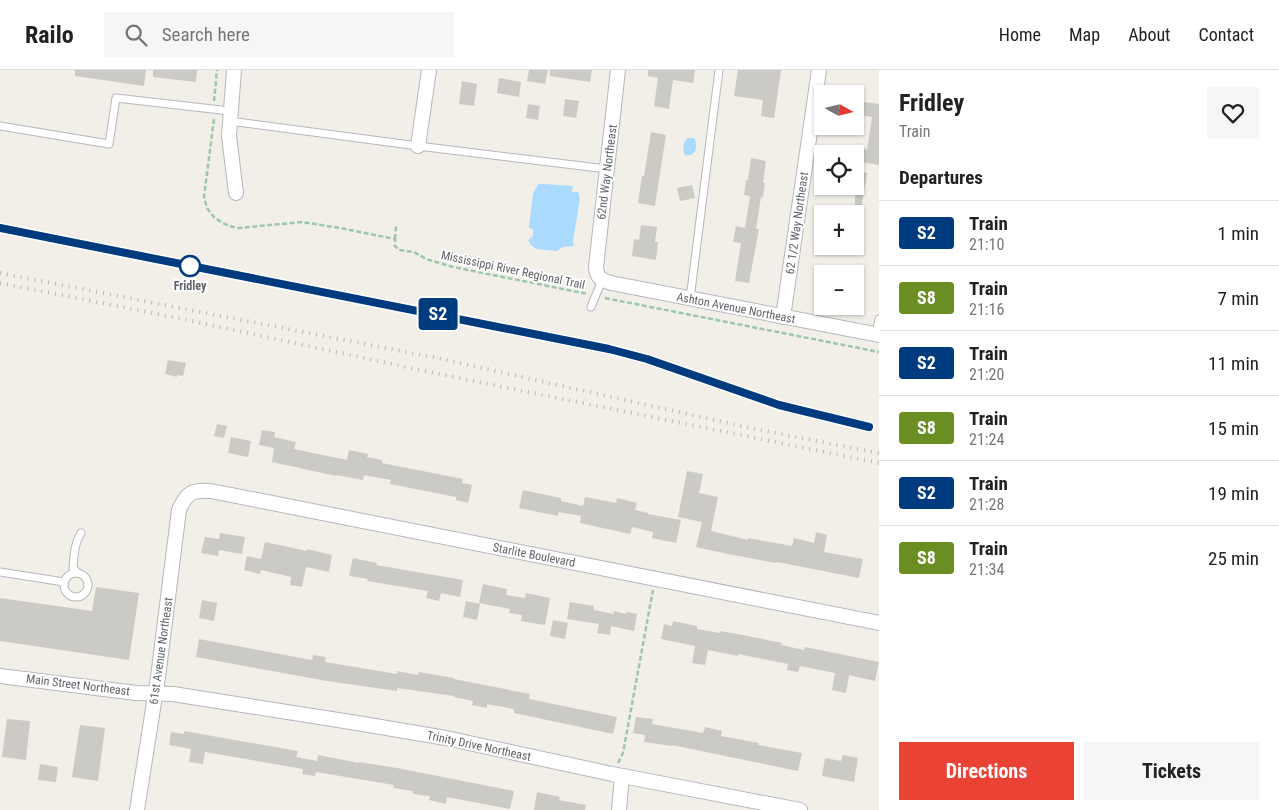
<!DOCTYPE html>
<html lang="en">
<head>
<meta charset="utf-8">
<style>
	:root { --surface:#fff; --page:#f6f6f6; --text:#222; --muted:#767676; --line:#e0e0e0; --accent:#ea4335 }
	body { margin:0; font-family:"Roboto Condensed",sans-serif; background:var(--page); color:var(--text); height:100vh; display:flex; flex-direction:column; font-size:19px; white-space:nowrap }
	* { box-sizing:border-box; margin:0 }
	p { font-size:16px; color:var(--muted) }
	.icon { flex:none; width:28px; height:28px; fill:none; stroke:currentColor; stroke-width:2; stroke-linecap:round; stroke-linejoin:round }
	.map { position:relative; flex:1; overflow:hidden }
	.sheet { display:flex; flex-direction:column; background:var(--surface); width:400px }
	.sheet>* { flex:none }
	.badge { padding:0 10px; border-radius:4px; font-size:18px; line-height:32px }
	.needle { width:32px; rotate:98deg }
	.tools { position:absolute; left:814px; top:15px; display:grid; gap:10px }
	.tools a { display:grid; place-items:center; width:50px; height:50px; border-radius:0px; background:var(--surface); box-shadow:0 1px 4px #0004; font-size:25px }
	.map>.badge { position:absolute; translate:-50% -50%; box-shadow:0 0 0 2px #fff }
	h2 { padding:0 20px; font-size:19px; line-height:45px }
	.round { display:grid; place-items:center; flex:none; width:52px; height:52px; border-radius:0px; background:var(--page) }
	.head { display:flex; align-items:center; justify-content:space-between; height:85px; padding:0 20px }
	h1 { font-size:24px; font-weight:700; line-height:38px }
	.button { display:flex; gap:10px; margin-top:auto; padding:10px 20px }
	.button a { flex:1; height:58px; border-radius:0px; background:var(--accent); color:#fff; font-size:20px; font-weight:700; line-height:58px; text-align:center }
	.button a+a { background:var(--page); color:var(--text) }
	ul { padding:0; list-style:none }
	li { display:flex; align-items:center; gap:15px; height:65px; padding:0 20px; border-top:1px solid var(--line) }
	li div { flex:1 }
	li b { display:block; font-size:19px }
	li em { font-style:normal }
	li .badge { min-width:55px; font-weight:700; text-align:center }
	header { display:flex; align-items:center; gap:30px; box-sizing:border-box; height:70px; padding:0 25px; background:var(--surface); border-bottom:1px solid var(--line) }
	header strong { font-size:24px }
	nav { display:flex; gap:28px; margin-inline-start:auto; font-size:18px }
	.search { width:350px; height:45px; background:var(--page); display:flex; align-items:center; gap:12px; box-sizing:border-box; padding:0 18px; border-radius:0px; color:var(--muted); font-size:19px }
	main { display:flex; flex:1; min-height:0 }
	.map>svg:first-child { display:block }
</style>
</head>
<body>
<header>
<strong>Railo</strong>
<div class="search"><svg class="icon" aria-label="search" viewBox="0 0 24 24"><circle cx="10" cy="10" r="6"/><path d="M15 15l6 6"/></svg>Search here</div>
<nav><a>Home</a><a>Map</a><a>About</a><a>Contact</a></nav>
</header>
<main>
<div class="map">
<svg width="879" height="740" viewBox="0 0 879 740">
	<rect width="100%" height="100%" fill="#f1efe8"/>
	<!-- water -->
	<g fill="#aadaff">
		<path d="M687 68H694C699 76 695 88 685 85 682 79 683 74 687 68Z"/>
		<path d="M544 114 573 116 572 122H578L580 128 573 171 574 176 563 177 557 181 536 179 531 175 528 170 533 166V159L529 158 533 124 538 114Z"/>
	</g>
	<!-- building -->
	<g fill="#cccac5">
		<path d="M75 0H146L144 16 75 6Z"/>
		<path d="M153 0H197L196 12 153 7Z"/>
		<path d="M529 0H548L545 14 527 11Z"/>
		<path d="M550 0H592L590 12 550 6Z"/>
		<path d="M648 0H695L693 13 673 10 669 39 654 36 658 8 648 6Z"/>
		<path d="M738 0H781L774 48 761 46 763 30 734 26Z"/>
		<path d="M499 8 521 12 519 27 497 23Z"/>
		<path d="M462 11 477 14 474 36 459 34Z"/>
		<path d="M565 29 579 31 576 48 563 46Z"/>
		<path d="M855 31 879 34V95L861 92 863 79 867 80 872 47 855 44Z"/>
		<path d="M528 34 540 36 538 50 526 48Z"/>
		<path d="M651 62 666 65 655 136 638 133 642 106H644Z"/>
		<path d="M751 88 766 91 763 113H765L763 128 761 127 756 159H759L749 213 735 211 741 173 733 172 736 156 745 158 750 126 744 125 746 110H748Z"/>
		<path d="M855 101 867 103 861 140H855Z"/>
		<path d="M692 115 695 128 680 131 677 118Z"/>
		<path d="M641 155 657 157 655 172H658L656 190 632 186 634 169 639 170Z"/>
		<path d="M168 290 186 293 183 306 177 305V307L165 304Z"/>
		<path d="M217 354 227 356 224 368 214 366Z"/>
		<path d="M262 360 275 362 274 367 296 372 294 379 347 390 349 380 368 384 367 387 382 390V393L463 409 462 413 472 415 468 433 456 430V427L390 414 391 410 364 405 363 410 336 405V406L272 392 274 378 259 375Z"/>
		<path d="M231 367 251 371 248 387 228 383Z"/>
		<path d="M687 401 703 404 699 423 718 427 711 461 748 470V468L792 476 794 468 814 473 816 462 827 465 824 482 863 489 859 508 777 492 776 493 728 484 696 477 702 452 678 447Z"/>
		<path d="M523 420 561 428V431L583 436 585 427 616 433 617 428 637 433 635 440 648 443V444L681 450 676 473 652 468 653 462 632 457 630 464 580 453 581 446 559 442 558 446 519 438Z"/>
		<path d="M220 463 245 467 242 484 219 480 218 486 201 483 205 467 219 469Z"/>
		<path d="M265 472 307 481V479L332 485 329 502 306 497 302 517 290 515 291 507 261 500 260 504 244 500 247 486 261 489Z"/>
		<path d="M353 488 377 493 376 495 463 510 460 527 441 523 439 531 426 528 428 521 367 511 368 509 349 506Z"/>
		<path d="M483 514 507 519 506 525 525 528 526 523 550 528 545 555 521 551 522 545 509 543 510 539 479 533Z"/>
		<path d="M96 517 139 523 129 590 0 571V528L92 541Z"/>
		<path d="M202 530 217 533 214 551 199 548Z"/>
		<path d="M466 531 480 534 477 550 463 547Z"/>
		<path d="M570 532 594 536V540L614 544V541L626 544 627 542 637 544 634 561 611 556 610 565 597 563 599 554 567 549Z"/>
		<path d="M553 550 568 553 565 569 550 566Z"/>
		<path d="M673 551 697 556V559L720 563V561L748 566 782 573 781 575 804 580 805 577 879 592 875 611 849 605 846 623 832 620 835 603 800 596 798 602 787 600 788 594 738 584V586L708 580 705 595 692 593 695 576 661 569 664 554 672 556Z"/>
		<path d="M199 569 312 590 313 585 326 587 325 592 397 604V601L418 605 419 602 454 608V609L530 624 529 629 617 647 613 664 514 643V639L487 634V638L472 635 473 631 454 627V626L397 618V621L327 611 196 587Z"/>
		<path d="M636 647 653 649 652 654 703 663 705 657 722 661 721 666 759 673 758 675 802 683 798 701 672 675V676L644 672 645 665 633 663Z"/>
		<path d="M7 649 30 651 26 690 2 687Z"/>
		<path d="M80 655 105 658 98 711 72 707Z"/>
		<path d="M184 661 298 681 296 687 317 691 318 685 359 693V692L397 698 514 721 510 739 447 727 446 734 429 730 430 726 413 724V721L393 718 394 715 316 702 315 706 302 704 303 699 205 682 203 694 189 692 191 679 169 675 171 662 184 664Z"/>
		<path d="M843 685 858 688 854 712 822 706 825 688 841 691Z"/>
		<path d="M40 694 58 697 56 712 38 710Z"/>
		<path d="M537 722 560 727 559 730 586 735 585 740H534Z"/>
	</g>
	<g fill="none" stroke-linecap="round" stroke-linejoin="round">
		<defs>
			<g id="service">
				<path d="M229 51 418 76 607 99"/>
				<path d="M0 56 109 74 116 28 230 41"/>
				<path d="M690 229 719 0"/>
				<path d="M591 237 602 210"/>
				<path d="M876 264 879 249"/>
				<path d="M0 502 64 512"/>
				<circle cx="76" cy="515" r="12"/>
				<path d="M78 503 73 498C74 486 74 474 81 463"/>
			</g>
			<g id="minor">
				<path d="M234 0 229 66 236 123"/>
				<path d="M618 0 596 197C597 208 601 210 611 213L879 265"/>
				<path d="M418 76 429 0"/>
				<path d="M783 247 819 0"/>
				<path d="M0 606 136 623 173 624 357 653 446 668 612 704 800 740"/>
				<path d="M137 740 158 607 179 440C187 422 192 420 211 421L879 553"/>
				<path d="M619 740 622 706"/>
			</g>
		</defs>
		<!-- service casing -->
		<use href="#service" stroke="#b5b8bc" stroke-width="9"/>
		<!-- minor casing -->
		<use href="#minor" stroke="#b5b8bc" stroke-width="16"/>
		<!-- path -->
		<g stroke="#9cc7a9" stroke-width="2.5" stroke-dasharray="5 2.5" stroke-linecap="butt">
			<path d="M214 31 217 0"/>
			<path d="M214 49 204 127 207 138 214 147 221 152 229 156 239 158 302 152 340 158 395 169V176L399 180 414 182 426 189 453 197 588 224"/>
			<path d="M395 169 396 156"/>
			<path d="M605 228 879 282"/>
			<path d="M618 693 623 683 653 520"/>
		</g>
		<!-- service -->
		<use href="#service" stroke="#fff" stroke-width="7"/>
		<!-- minor -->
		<use href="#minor" stroke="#fff" stroke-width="14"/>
		<!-- rail -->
		<g stroke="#b6b7b8" stroke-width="4" stroke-dasharray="1 6" stroke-linecap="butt">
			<path d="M0 158 609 279 647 289 779 335 869 357"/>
			<path d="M0 203 437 288 755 359 879 383"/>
			<path d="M0 213 178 248 434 303 879 393"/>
		</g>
	</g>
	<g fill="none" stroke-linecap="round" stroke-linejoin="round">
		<defs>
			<path id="line" d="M0 158 609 279 647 289 779 335 869 357"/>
		</defs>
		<!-- line casing -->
		<use href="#line" stroke="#fff" stroke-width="11"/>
		<!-- line -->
		<use href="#line" stroke="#003b80" stroke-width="8"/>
	</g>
	<!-- markers -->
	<circle fill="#fff" stroke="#003b80" stroke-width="2.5" cx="190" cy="196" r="10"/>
	<g text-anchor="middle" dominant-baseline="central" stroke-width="4" stroke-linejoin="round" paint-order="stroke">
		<!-- street labels -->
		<g font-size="12" fill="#5f6368" stroke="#fff">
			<text transform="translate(607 102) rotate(-83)">62nd Way Northeast</text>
			<text transform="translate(797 153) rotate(-82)">62 1/2 Way Northeast</text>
			<text transform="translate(513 200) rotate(12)">Mississippi River Regional Trail</text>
			<text transform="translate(736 238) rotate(11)">Ashton Avenue Northeast</text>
			<text transform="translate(534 485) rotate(11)">Starlite Boulevard</text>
			<text transform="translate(161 581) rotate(-82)">61st Avenue Northeast</text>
			<text transform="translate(78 615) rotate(7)">Main Street Northeast</text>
			<text transform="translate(479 676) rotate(12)">Trinity Drive Northeast</text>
		</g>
		<!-- stop labels -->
		<g font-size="12" font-weight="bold" fill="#5f6368" stroke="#fff">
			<text x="190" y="216">Fridley</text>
		</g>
	</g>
</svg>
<div class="tools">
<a><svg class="needle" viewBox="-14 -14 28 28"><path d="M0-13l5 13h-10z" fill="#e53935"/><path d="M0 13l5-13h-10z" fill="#767676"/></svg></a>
<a><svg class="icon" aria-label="locate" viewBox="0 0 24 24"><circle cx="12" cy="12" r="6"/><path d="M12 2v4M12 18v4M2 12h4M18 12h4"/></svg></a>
<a>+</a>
<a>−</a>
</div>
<b class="badge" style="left:438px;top:244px;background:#003b80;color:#fff">S2</b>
</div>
<section class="sheet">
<div class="head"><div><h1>Fridley</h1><p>Train</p></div><a class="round"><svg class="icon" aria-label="heart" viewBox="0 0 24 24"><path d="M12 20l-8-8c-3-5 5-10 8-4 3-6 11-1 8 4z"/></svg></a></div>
<h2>Departures</h2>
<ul>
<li><span class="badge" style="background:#003b80;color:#fff">S2</span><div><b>Train</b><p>21:10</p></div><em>1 min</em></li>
<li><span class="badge" style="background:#6b8e23;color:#fff">S8</span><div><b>Train</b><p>21:16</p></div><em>7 min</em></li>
<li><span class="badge" style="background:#003b80;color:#fff">S2</span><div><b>Train</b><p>21:20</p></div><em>11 min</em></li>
<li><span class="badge" style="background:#6b8e23;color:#fff">S8</span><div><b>Train</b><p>21:24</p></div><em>15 min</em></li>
<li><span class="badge" style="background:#003b80;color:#fff">S2</span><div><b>Train</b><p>21:28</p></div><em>19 min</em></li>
<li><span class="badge" style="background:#6b8e23;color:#fff">S8</span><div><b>Train</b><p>21:34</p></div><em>25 min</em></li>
</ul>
<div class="button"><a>Directions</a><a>Tickets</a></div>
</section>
</main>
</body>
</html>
